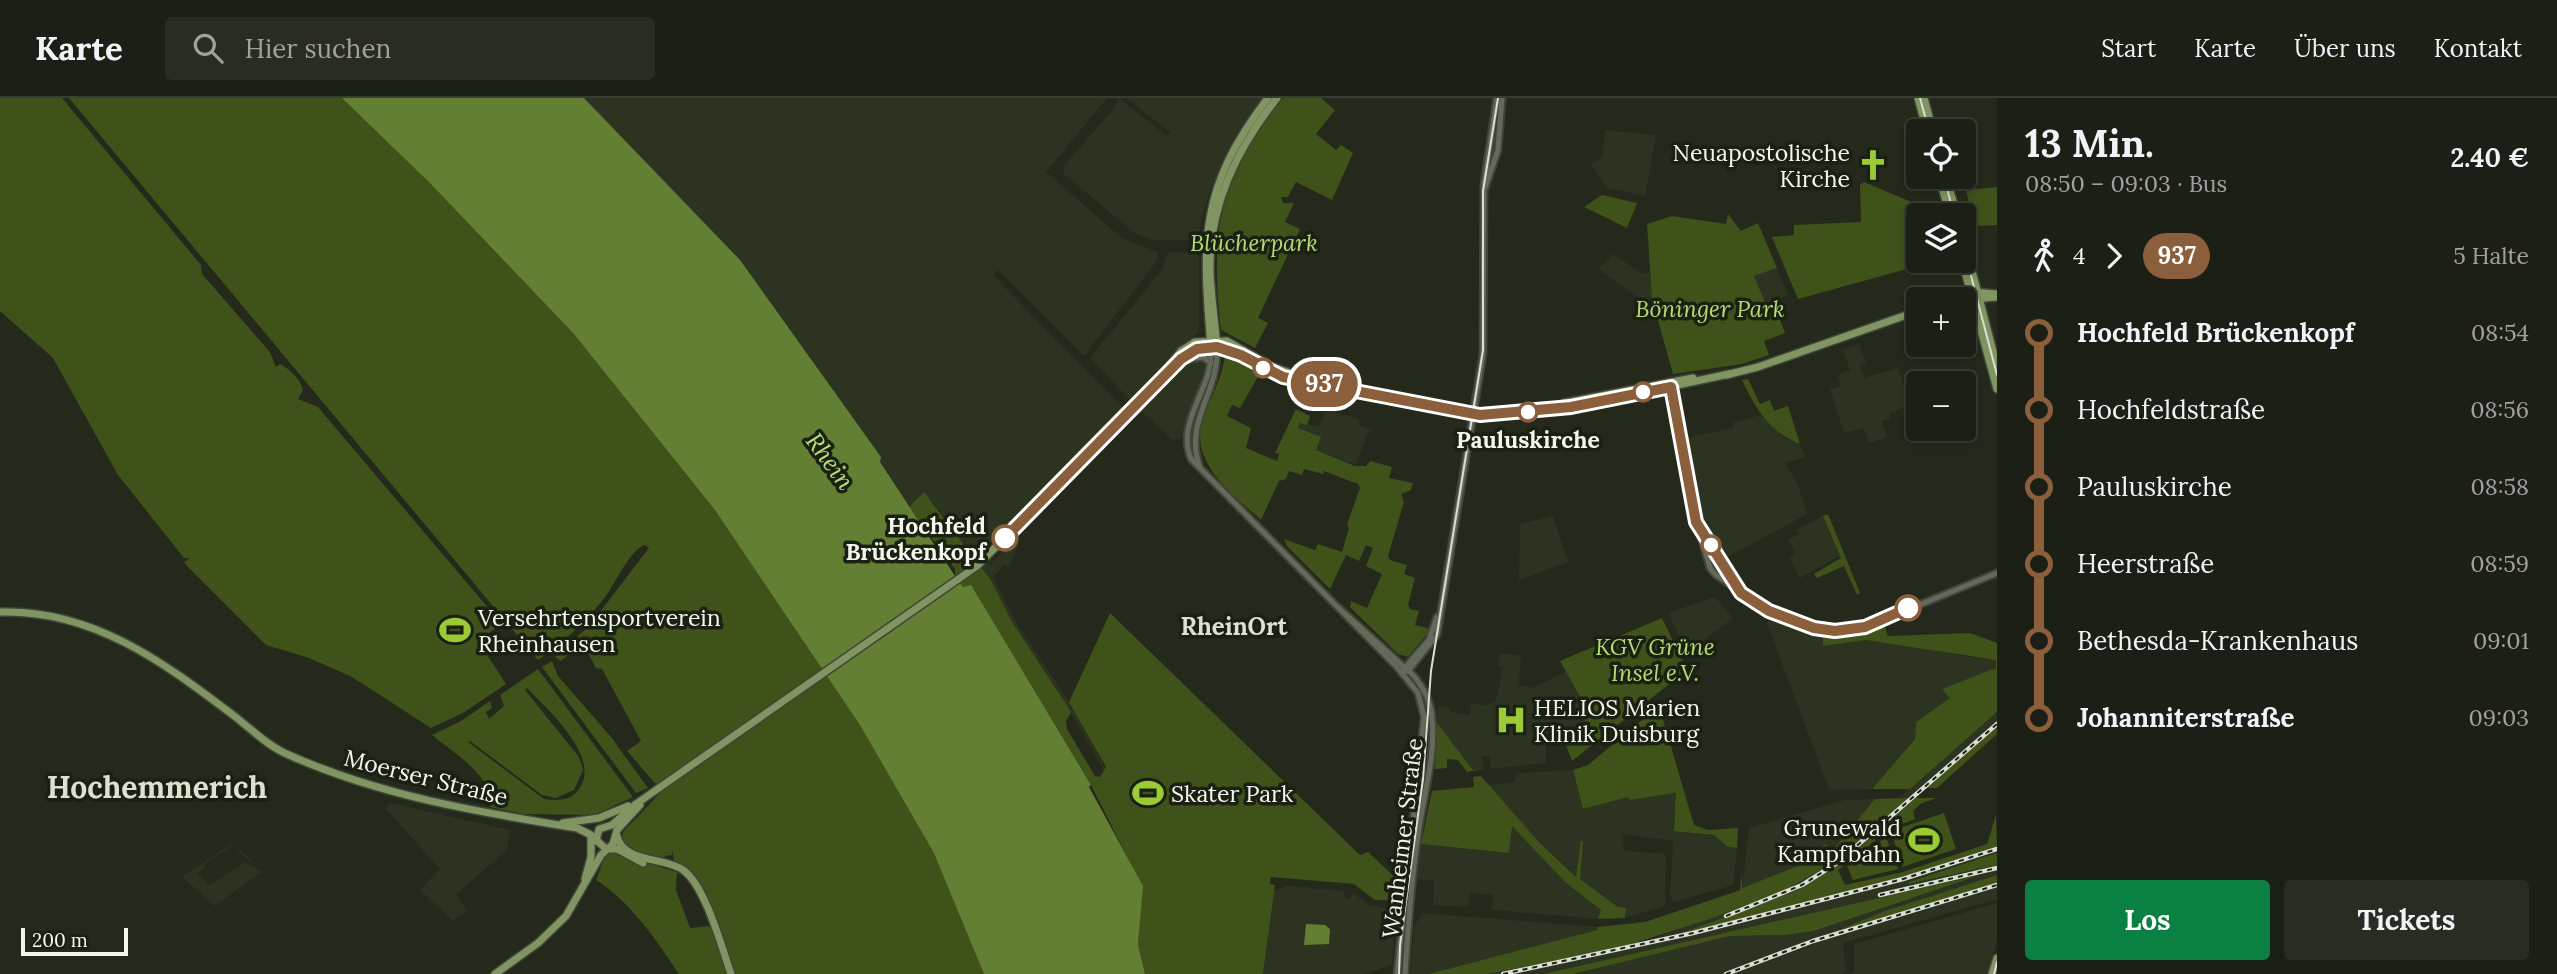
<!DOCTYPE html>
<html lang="de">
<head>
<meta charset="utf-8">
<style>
	:root { --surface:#1b1f15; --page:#282c22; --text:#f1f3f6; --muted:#a0a2a0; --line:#393d34; --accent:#0b8043 }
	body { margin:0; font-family:Lora,serif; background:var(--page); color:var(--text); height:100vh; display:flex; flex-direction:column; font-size:26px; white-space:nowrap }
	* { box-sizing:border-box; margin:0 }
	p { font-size:23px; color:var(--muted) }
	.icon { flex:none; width:38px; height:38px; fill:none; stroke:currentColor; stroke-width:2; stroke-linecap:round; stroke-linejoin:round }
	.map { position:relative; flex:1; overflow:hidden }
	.side { display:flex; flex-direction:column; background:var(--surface); width:560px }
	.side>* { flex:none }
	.badge { padding:0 14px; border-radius:23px; font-size:24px; line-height:46px }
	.fabs { position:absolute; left:1906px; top:21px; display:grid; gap:14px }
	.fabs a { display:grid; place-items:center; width:70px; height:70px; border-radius:7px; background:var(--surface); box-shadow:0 4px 10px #0003,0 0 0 2px var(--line); font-size:35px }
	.scale { position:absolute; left:21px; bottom:18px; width:107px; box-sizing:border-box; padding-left:7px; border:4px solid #f3f7ed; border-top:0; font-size:19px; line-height:24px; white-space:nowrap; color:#f3f7ed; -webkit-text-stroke:5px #1a2012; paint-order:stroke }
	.map>.badge { position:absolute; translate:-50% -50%; box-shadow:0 0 0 4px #fff }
	.legs { display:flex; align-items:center; gap:10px; height:77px; padding:0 28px; font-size:23px }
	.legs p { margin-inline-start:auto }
	.summary { display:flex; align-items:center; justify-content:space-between; height:119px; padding:0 28px }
	h1 { font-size:38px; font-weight:700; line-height:52px }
	.cta { display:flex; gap:14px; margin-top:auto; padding:14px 28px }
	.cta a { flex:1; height:80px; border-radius:7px; background:var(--accent); color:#fff; font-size:28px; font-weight:700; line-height:80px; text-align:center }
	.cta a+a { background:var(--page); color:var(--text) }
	ul { padding:0 28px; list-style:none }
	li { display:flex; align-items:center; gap:24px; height:77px; font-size:26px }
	li i { display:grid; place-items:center; width:10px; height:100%; margin:0 9px; background:currentColor }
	li i::after { content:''; width:18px; height:18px; margin:-9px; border:5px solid; border-radius:50%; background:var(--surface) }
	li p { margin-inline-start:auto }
	li:first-child i { background:linear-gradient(#0000 50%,currentColor 0) }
	li:last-child i { background:linear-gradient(currentColor 50%,#0000 0) }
	header { display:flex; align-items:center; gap:42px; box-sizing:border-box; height:98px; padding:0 35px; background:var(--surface); border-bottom:2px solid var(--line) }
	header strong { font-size:33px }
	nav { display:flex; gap:38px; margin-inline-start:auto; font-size:24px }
	.search { width:490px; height:63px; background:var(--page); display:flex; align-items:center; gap:18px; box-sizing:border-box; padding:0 24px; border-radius:7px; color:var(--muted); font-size:26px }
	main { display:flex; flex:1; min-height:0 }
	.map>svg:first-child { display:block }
</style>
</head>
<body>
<header>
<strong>Karte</strong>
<div class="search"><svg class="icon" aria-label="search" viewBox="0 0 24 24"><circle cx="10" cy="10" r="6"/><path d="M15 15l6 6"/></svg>Hier suchen</div>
<nav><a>Start</a><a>Karte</a><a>Über uns</a><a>Kontakt</a></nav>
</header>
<main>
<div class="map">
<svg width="1997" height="876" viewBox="0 0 1997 876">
	<rect width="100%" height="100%" fill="#24291c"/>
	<!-- built -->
	<g fill="#2c3421" fill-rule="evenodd">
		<path d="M584 0H1107L1046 74 1123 141 1158 154 1156 164 1084 258 998 172 993 177 1123 310 979 457 990 466 1012 445 1019 447 1008 469 1004 467 993 479 1014 521 1072 608 1149 751 1066 606 1011 522 991 482 933 404 923 395 909 409 880 364 881 359 740 163Z"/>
		<path d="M1119 0 1167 38 1170 34 1126 0H1263L1233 43 1219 72 1207 101 1197 142H1154L1136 136 1064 76 1063 69 1111 14Z"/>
		<path d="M1605 32 1656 37 1645 98 1607 90 1591 67 1602 59Z"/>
		<path d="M1168 154 1197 155 1199 158V234L1175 253 1131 303 1090 260 1162 172Z"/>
		<path d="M1613 156 1641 175 1650 174 1658 222 1635 197 1598 171Z"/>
		<path d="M1777 170 1788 197 1767 206 1754 178Z"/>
		<path d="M1859 246 1866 265 1860 267 1864 280 1898 270 1910 307 1889 315 1891 320 1882 323 1887 339 1869 345 1864 330 1844 335 1830 291 1841 288 1838 277 1850 272 1843 252Z"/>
		<path d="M1202 261 1208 270 1182 340 1173 342 1140 312 1182 268Z"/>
		<path d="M1327 307 1337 309 1336 315 1360 321 1358 327 1373 332 1368 334 1356 367 1293 343 1299 325 1320 328Z"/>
		<path d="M1761 317 1785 340 1800 346 1805 359 1785 365 1798 387 1807 416 1724 461 1700 419 1686 340 1733 330V325Z"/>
		<path d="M1553 418 1568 464 1519 482 1520 426Z"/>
		<path d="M1823 418 1840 458 1800 480 1790 461 1795 454 1788 442 1799 436 1797 432Z"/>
		<path d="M1715 499 1733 520 1688 554 1668 515Z"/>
		<path d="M1771 520 1823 538V548L1866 542 1904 545 1968 559 1997 561V575L1950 600 1916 624 1915 640 1872 691 1831 692 1828 689 1767 525Z"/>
		<path d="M1500 555 1521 558 1519 587 1533 590 1566 573 1582 602 1586 632 1545 636 1546 665 1491 671 1489 658H1481L1484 671 1473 672 1437 625 1438 608 1450 609V614L1470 617 1471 605 1488 607 1496 603 1503 570 1498 568Z"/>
		<path d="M1997 614V629L1839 767 1785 798 1683 835 1893 782 1997 749V755L1909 786 1997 767V801L1843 845 1846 874 1841 876H1573L1730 838 1787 837 1814 833 1971 779 1546 875 1487 876 1642 845 1795 787 1859 745 1908 701 1899 700Z"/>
		<path d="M1573 672 1583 711 1628 698 1630 702 1677 695V705L1696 734 1714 737 1728 749 1737 750 1733 787 1674 804 1670 798 1673 743 1623 736 1624 753 1662 755 1666 759 1665 808 1625 820 1626 810 1618 809 1580 781 1581 743 1577 779 1527 732 1488 687 1515 684 1516 675Z"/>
		<path d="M1875 701 1833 753 1810 767 1804 765 1742 790 1749 730 1845 702Z"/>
		<path d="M390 705 510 732 507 752 456 796 467 813 453 823 420 792 440 771 386 711Z"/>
		<path d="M1511 727 1565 784 1601 812 1598 821 1492 812 1493 797 1470 795 1468 809 1433 807 1434 783 1417 781 1420 746 1509 755Z"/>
		<path d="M231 746 237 753 240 751 252 763 250 766 261 774 215 808 182 779ZM232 748 251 764 248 767 245 764 210 787 197 775 206 769 204 766Z"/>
		<path d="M1287 788 1344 793 1346 801H1350L1353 795 1369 807 1390 811 1396 815 1392 867 1364 876H1263L1274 793Z"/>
		<path d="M1997 805V842L1987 876H1847L1854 874V846Z"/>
		<path d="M1423 815 1597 829V832L1430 876H1410L1414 828Z"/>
	</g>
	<!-- green -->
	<g fill="#3e5219" fill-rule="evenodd">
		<path d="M0 0H62L201 167 202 176 270 254 276 269 280 266C290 271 301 282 303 292L298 301 318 309 501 525 482 541 484 552 506 586 463 615 431 630 352 579 309 560 266 547 189 470 184 464 190 460H184L118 377 53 260 0 213Z"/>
		<path d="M69 0H350L588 247 723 416 859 619 933 746 984 876H736L705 798 675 766 672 752V757L665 758 663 763 628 751 622 742 623 734 662 693 627 653 641 643 602 571 596 570 587 553 574 552 561 563 555 559 590 527 649 450 644 447C626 457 616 486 602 503 583 526 563 545 538 562Z"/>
		<path d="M1283 0H1321L1335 12 1316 36 1336 52 1341 47 1353 55 1332 102 1296 84 1288 99H1281L1283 105H1294L1285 124 1300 131 1258 220 1268 225 1255 250 1221 232C1210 134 1218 78 1283 0Z"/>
		<path d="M1864 84 1916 106 1941 105 1944 117H1918V163H1936L1798 201 1772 139 1794 137V127L1861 124 1860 87Z"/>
		<path d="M1997 89V127L1975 128 1966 92Z"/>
		<path d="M1602 97 1637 105 1627 130 1584 109Z"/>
		<path d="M1728 116 1741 133 1758 125 1777 170 1754 178 1766 206 1773 203 1785 235 1764 243 1769 257 1742 266 1673 276 1652 201 1647 126 1672 118 1726 126Z"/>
		<path d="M1230 257 1259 277 1240 310 1232 307 1227 318 1251 330 1246 350 1277 363 1279 356 1275 355 1296 311 1310 318 1307 327 1300 325 1298 330 1321 339 1316 352 1355 368H1366L1370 363 1392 369 1389 380 1413 385 1411 392 1401 396 1404 404 1388 458 1390 462 1407 467 1404 476 1415 480 1408 507 1410 511 1419 513 1415 527 1431 531 1408 559 1398 556 1350 509 1351 503 1367 510 1382 476 1366 468 1373 450 1366 447 1359 463 1346 457 1330 491 1287 448 1284 441 1315 452 1318 446 1342 454 1349 430 1347 426 1360 390 1358 386 1324 373 1323 376 1304 371 1302 377 1289 373 1286 381 1279 383 1261 422C1232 396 1188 364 1203 320 1212 296 1220 286 1225 258Z"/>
		<path d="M1748 281 1760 306 1770 302 1774 313 1788 308 1800 346C1769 334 1756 311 1742 282Z"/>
		<path d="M924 394 991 482 1011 522 1066 606 1071 614 1066 623 1067 631 1095 678 1100 679 1106 669 1069 604 1110 515 1360 757 1368 754 1400 784 1404 792 1395 802H1375L1354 786 1271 779 1270 786 1275 787 1263 876H1145L1138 846 1142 788 1091 687 971 488 963 489 955 478V471L909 409Z"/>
		<path d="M1828 416 1860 495 1857 497 1844 468 1817 480 1814 476 1841 460 1823 418Z"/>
		<path d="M1662 520 1687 572 1572 663 1561 634 1586 632 1582 602 1560 563Z"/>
		<path d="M1884 526 1888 538 1970 535 1997 545V614L1910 691H1872L1915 641 1916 624 1950 600 1942 591 1996 570V562L1866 542 1823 548V538H1851Z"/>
		<path d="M552 563 558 578 611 639 648 690 636 695 542 569Z"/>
		<path d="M538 571 633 699 594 717 523 716 490 709C493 676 454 656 432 637L461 623 490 603 492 610 486 614 489 621 504 608 500 597ZM527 590C548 612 602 660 579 691 571 703 557 703 544 701L468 644 470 643 542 697 556 700 574 692 583 672 579 659 525 592Z"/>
		<path d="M1659 608 1694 727 1708 732 1738 730 1737 750 1728 749 1714 737 1674 733 1676 695 1630 702 1628 699 1583 711 1573 672 1588 667Z"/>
		<path d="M1437 625 1473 672 1484 671 1467 674 1458 662 1447 661V670L1435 671Z"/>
		<path d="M1997 629V636L1937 690H1927Z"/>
		<path d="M1481 678 1536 741 1576 779 1581 743H1583L1580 781 1618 809 1626 810 1625 820 1598 821 1601 812 1565 784 1512 728 1509 755 1421 746 1432 693 1474 689 1473 679Z"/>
		<path d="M1909 700 1859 745 1816 775 1783 793 1707 822 1609 853 1487 876H1429L1597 832V829L1645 824 1735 794 1740 792 1742 773V790L1805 765 1810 767 1825 746 1833 752 1875 701Z"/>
		<path d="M1916 700H1937L1920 706 1913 713 1915 721 1890 731 1838 772 1845 787 1903 774 1987 746 1996 717 1997 749 1893 782 1671 839 1798 792 1839 767Z"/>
		<path d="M1944 715 1956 751 1902 769 1891 733Z"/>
		<path d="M1886 739 1898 771 1853 782 1847 768Z"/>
		<path d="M613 755 677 774 676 792 690 830 711 828 728 876H679C656 842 631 804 596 782L605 758Z"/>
		<path d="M1997 755V767L1909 786V784Z"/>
		<path d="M1980 777 1814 833 1787 837 1730 838 1573 876H1543Z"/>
		<path d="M1997 777V786L1837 833 1882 814Z"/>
	</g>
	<!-- water -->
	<g fill="#637f33">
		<path d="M342 0H584L740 162 881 359 880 364 955 478 963 489 971 487 1091 687 1089 689 1143 788 1138 846 1145 876H984L934 755 860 627 715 412 574 236 430 85Z"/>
		<path d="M1306 826 1325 827 1330 831 1329 846 1304 847Z"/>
	</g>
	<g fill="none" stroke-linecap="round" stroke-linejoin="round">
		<defs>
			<g id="minor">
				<path d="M1485 90 1498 52 1502 0"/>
				<path d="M1211 249C1215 290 1175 321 1191 361L1396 568 1418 595 1424 619 1397 876"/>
				<path d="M1185 262 1203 259 1211 265"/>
				<path d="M1670 286 1692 408 1710 470 1716 477 1769 513 1814 530 1835 533 1868 528 1997 475"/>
				<path d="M1200 370C1183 322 1219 297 1217 249"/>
				<path d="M1700 430 1736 490"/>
				<path d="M1339 510 1413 577C1424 590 1431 604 1432 620 1436 660 1423 698 1418 737 1411 783 1408 830 1405 876"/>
				<path d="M1403 572 1429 542 1437 519"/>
				<path d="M1402 575 1408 573 1437 537 1483 256 1484 86 1497 0"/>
			</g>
			<g id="major">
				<path d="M1918 0 1927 33"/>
				<path d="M1924 0 1933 33"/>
				<path d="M1939 79 1950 117"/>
				<path d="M1946 79 1957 117"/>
				<path d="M1964 142 1997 269"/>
				<path d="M1962 163 1997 291"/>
				<path d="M1948 201 1973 194 1997 196"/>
				<path d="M1964 202 1996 199"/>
				<path d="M1211 249C1202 142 1199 90 1268 0"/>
				<path d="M1217 249C1215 224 1211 199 1210 173 1209 107 1237 51 1277 0"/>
				<path d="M1171 270C1221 221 1247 275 1299 282"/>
				<path d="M1726 277 1758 269 1918 213"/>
				<path d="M1564 305 1693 280"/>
				<path d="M0 514C92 511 163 564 233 617 250 630 269 649 289 657 381 698 478 714 577 730L591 737 606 751"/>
				<path d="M563 725 599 720 628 708"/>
				<path d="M617 738C623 765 665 759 683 772 705 787 722 850 731 876"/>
				<path d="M596 743 599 731 612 727 636 706 977 468 1145 298 1181 253 1195 244 1227 243 1273 269 1319 285 1480 317 1588 306 1729 276"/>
				<path d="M606 751H617L643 765"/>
				<path d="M585 781 591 759V738"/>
				<path d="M495 876 538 845 566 818 601 757 613 746 617 732 640 707"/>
				<path d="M1992 876 1997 860"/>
			</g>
		</defs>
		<!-- minor casing -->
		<use href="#minor" stroke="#404439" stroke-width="9"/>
		<!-- major casing -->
		<use href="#major" stroke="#404439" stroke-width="10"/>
		<!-- minor -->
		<use href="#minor" stroke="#636a5a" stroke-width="5"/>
		<!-- major -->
		<use href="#major" stroke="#809562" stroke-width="7"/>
		<!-- tram -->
		<g stroke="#daded4" stroke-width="2">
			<path d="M1920 0 1929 33"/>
			<path d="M1944 79 1954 117"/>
			<path d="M1964 151 1997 277"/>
			<path d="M1399 876 1400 847 1423 681 1431 573 1483 252V93L1498 0"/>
			<path d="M1994 876 1997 864"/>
		</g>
		<defs>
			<g id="rail">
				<path d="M1880 797 1997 770"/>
				<path d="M1726 818 1802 787 1837 765 1997 626"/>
				<path d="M1503 876 1693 835 1903 781 1997 751"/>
				<path d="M1726 876 1813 843 1997 787"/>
			</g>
		</defs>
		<!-- rail casing -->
		<use href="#rail" stroke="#daded4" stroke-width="4.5"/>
		<!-- rail -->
		<use href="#rail" stroke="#1a2012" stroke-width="2" stroke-dasharray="5" stroke-linecap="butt"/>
	</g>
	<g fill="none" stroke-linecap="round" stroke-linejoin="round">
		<defs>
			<path id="line-1" d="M1005 440 1181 261 1197 251 1217 249 1241 257 1283 279 1480 317 1571 309 1671 289 1696 424 1741 495 1769 513 1814 530 1835 533 1865 529 1908 510"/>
		</defs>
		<!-- line-1 casing -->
		<use href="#line-1" stroke="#fff" stroke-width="16"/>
		<!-- line-1 -->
		<use href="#line-1" stroke="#8b5e3c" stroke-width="10"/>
	</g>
	<!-- icons -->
	<defs>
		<symbol id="church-bare" viewBox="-9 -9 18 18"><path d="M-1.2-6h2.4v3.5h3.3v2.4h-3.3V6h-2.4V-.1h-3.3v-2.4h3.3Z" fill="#9acb34" stroke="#1a2012" stroke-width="2.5" paint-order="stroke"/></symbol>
		<symbol id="stadium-bare" viewBox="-9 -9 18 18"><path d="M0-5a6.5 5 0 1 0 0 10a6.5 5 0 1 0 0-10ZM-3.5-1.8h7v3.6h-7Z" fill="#9acb34" stroke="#1a2012" stroke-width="2.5" paint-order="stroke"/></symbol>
		<symbol id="hospital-bare" viewBox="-9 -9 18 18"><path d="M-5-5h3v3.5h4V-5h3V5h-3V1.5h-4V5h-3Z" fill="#9acb34" stroke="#1a2012" stroke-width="2.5" paint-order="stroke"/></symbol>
	</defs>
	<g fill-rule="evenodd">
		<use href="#church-bare" x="1851" y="45" width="44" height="44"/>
		<use href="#stadium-bare" x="433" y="510" width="44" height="44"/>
		<use href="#hospital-bare" x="1489" y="600" width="44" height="44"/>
		<use href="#stadium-bare" x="1126" y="673" width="44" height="44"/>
		<use href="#stadium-bare" x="1902" y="720" width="44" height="44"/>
	</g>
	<!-- markers -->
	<g fill="#fff" stroke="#8b5e3c" stroke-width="3.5">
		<circle cx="1263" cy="270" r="9"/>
		<circle cx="1643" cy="294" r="9"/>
		<circle cx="1528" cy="314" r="9"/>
		<circle cx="1005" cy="440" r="12"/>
		<circle cx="1711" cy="447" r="9"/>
		<circle cx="1908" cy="510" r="12"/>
	</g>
	<g text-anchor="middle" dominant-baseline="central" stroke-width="7" stroke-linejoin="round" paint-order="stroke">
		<!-- poi labels -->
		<g font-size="23" fill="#f3f7ed" stroke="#1a2012" text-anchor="start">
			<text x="1850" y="54" text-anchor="end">Neuapostolische<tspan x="1850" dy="26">Kirche</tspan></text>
			<text x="478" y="519">Versehrtensportverein<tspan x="478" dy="26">Rheinhausen</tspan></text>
			<text x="1534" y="609">HELIOS Marien<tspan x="1534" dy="26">Klinik Duisburg</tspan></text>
			<text x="1171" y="695">Skater Park</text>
			<text x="1901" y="729" text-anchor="end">Grunewald<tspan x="1901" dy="26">Kampfbahn</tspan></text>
		</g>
		<!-- park labels -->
		<g font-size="23" font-style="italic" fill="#b4dc74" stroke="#1a2012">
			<text x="1254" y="144">Blücherpark</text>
			<text x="1710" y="210">Böninger Park</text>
			<text x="1655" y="548">KGV Grüne<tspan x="1655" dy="26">Insel e.V.</tspan></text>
		</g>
		<!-- stop labels -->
		<g font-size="23" font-weight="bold" fill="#f3f7ed" stroke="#1a2012">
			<text x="1528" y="341">Pauluskirche</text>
			<text x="986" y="427" text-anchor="end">Hochfeld<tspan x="986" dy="26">Brückenkopf</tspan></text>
		</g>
		<!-- street labels -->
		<g font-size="23" fill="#f3f7ed" stroke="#1a2012">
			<text transform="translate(426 679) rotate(14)">Moerser Straße</text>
			<text transform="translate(1402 740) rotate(-83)">Wanheimer Straße</text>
		</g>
		<!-- water labels -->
		<g font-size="24" font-style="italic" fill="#b8e079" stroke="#1a2012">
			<text transform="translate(830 363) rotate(54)">Rhein</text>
		</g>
		<!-- neighbourhood labels -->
		<g font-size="24" font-weight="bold" fill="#dae2d0" stroke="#1a2012">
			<text x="1234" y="528">RheinOrt</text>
		</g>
		<!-- district labels -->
		<g font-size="30" font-weight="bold" fill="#dae2d0" stroke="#1a2012">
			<text x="157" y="689">Hochemmerich</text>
		</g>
	</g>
</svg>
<div class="fabs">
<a><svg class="icon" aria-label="locate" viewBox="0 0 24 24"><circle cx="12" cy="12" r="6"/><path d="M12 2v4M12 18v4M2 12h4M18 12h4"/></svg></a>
<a><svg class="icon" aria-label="layers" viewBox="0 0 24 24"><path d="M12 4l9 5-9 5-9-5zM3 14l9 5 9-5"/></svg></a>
<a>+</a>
<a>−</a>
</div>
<div class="scale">200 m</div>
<b class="badge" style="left:1324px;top:286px;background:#8b5e3c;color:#fff">937</b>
</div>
<section class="side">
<div class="summary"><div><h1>13 Min.</h1><p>08:50 – 09:03 · Bus</p></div><b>2.40 €</b></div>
<div class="legs"><svg class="icon" aria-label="walk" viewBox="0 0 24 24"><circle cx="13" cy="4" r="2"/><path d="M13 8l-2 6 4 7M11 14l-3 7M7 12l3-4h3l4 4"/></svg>4<svg class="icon" aria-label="forward" viewBox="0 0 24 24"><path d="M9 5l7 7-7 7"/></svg><b class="badge" style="background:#8b5e3c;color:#fff">937</b><p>5 Halte</p></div>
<ul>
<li><i style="color:#8b5e3c"></i><b>Hochfeld Brückenkopf</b><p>08:54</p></li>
<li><i style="color:#8b5e3c"></i><span>Hochfeldstraße</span><p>08:56</p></li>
<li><i style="color:#8b5e3c"></i><span>Pauluskirche</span><p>08:58</p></li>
<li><i style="color:#8b5e3c"></i><span>Heerstraße</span><p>08:59</p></li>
<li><i style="color:#8b5e3c"></i><span>Bethesda-Krankenhaus</span><p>09:01</p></li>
<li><i style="color:#8b5e3c"></i><b>Johanniterstraße</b><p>09:03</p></li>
</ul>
<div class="cta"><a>Los</a><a>Tickets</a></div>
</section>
</main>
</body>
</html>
